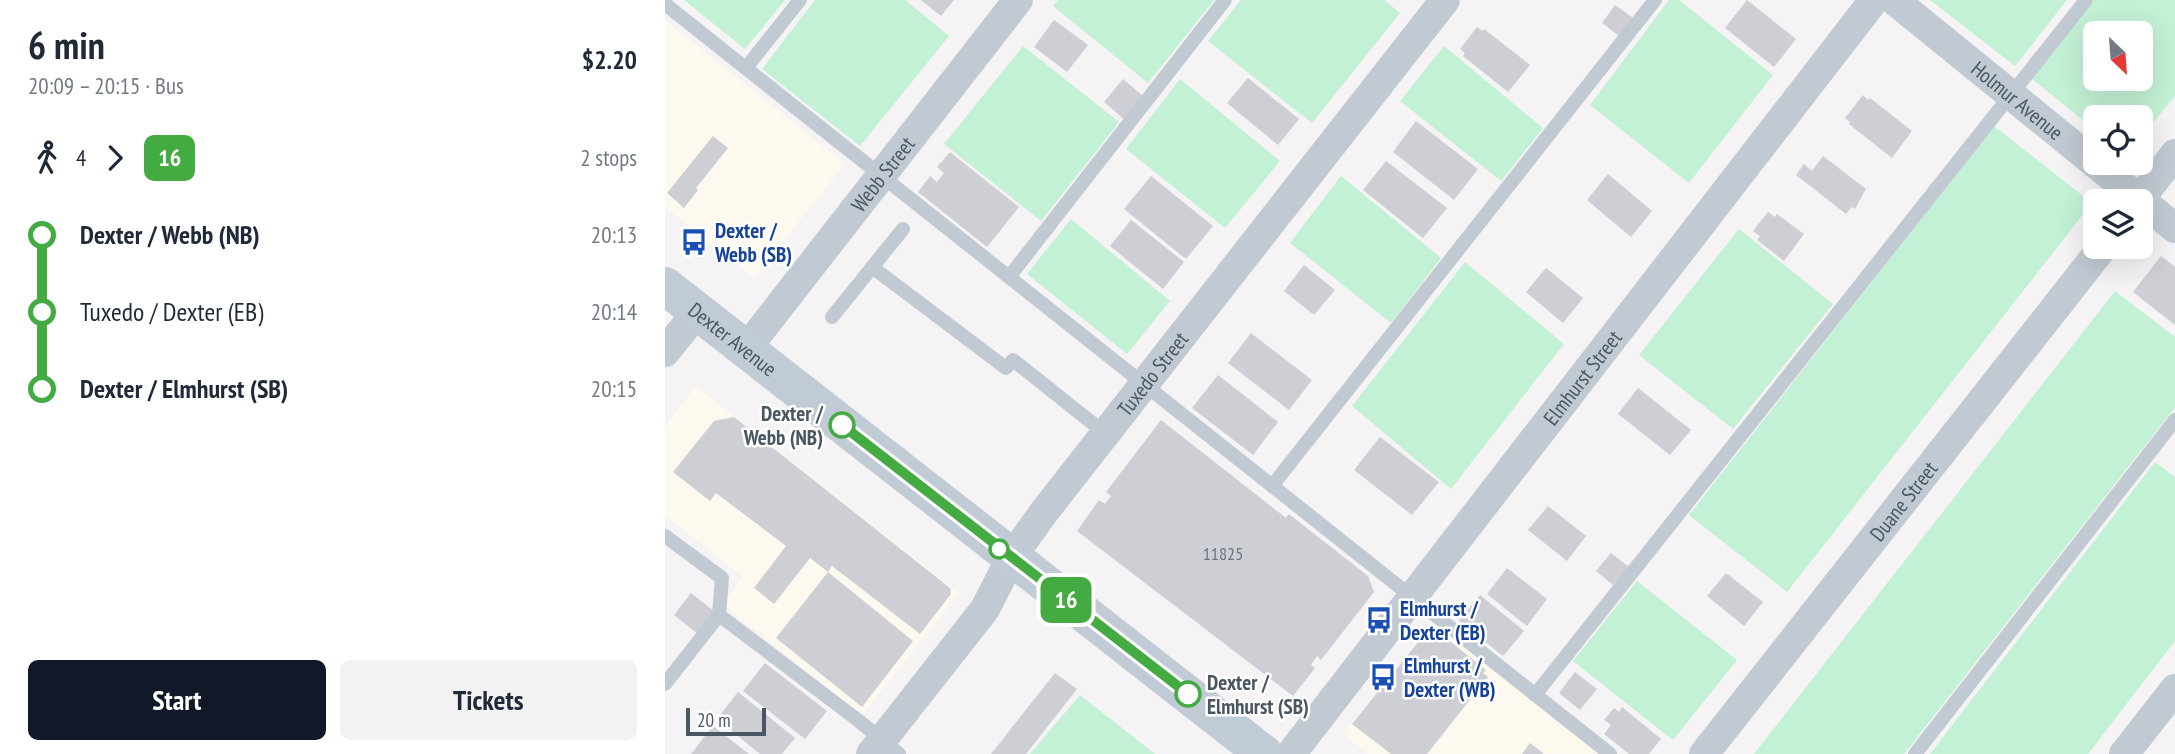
<!DOCTYPE html>
<html lang="en">
<head>
<meta charset="utf-8">
<style>
	:root { --surface:#fff; --page:#f2f2f3; --text:#1f2937; --muted:#747a83; --accent:#111827 }
	body { margin:0; font-family:"PT Sans Narrow",sans-serif; background:var(--page); color:var(--text); height:100vh; display:flex; flex-direction:column; font-size:26px; white-space:nowrap }
	* { box-sizing:border-box; margin:0 }
	p { font-size:23px; color:var(--muted) }
	.icon { flex:none; width:38px; height:38px; fill:none; stroke:currentColor; stroke-width:2; stroke-linecap:round; stroke-linejoin:round }
	.map { position:relative; flex:1; overflow:hidden }
	.side { display:flex; flex-direction:column; background:var(--surface); width:665px }
	.side>* { flex:none }
	.badge { padding:0 14px; border-radius:10px; font-size:24px; line-height:46px }
	.needle { width:46px; rotate:155deg }
	.tools { position:absolute; left:1418px; top:21px; display:grid; gap:14px }
	.tools a { display:grid; place-items:center; width:70px; height:70px; border-radius:10px; background:var(--surface); box-shadow:0 7px 28px #0002; font-size:35px }
	.scale { position:absolute; left:21px; bottom:18px; width:80px; box-sizing:border-box; padding-left:7px; border:4px solid #4a5661; border-top:0; font-size:19px; line-height:24px; white-space:nowrap; color:#4a5661; -webkit-text-stroke:5px #fff; paint-order:stroke }
	.map>.badge { position:absolute; translate:-50% -50%; box-shadow:0 0 0 4px #fff }
	.legs { display:flex; align-items:center; gap:10px; height:77px; padding:0 28px; font-size:23px }
	.legs p { margin-inline-start:auto }
	.overview { display:flex; align-items:center; justify-content:space-between; height:119px; padding:0 28px }
	h1 { font-size:38px; font-weight:700; line-height:52px }
	.primary-button { display:flex; gap:14px; margin-top:auto; padding:14px 28px }
	.primary-button a { flex:1; height:80px; border-radius:10px; background:var(--accent); color:#fff; font-size:28px; font-weight:700; line-height:80px; text-align:center }
	.primary-button a+a { background:var(--page); color:var(--text) }
	ul { padding:0 28px; list-style:none }
	li { display:flex; align-items:center; gap:24px; height:77px; font-size:26px }
	li i { display:grid; place-items:center; width:10px; height:100%; margin:0 9px; background:currentColor }
	li i::after { content:''; width:18px; height:18px; margin:-9px; border:5px solid; border-radius:50%; background:var(--surface) }
	li p { margin-inline-start:auto }
	li:first-child i { background:linear-gradient(#0000 50%,currentColor 0) }
	li:last-child i { background:linear-gradient(currentColor 50%,#0000 0) }
	main { display:flex; flex:1; min-height:0 }
	.map>svg:first-child { display:block }
</style>
</head>
<body>
<main>
<section class="side">
<div class="overview"><div><h1>6 min</h1><p>20:09 – 20:15 · Bus</p></div><b>$2.20</b></div>
<div class="legs"><svg class="icon" aria-label="walk" viewBox="0 0 24 24"><circle cx="13" cy="4" r="2"/><path d="M13 8l-2 6 4 7M11 14l-3 7M7 12l3-4h3l4 4"/></svg>4<svg class="icon" aria-label="forward" viewBox="0 0 24 24"><path d="M9 5l7 7-7 7"/></svg><b class="badge" style="background:#44aa42;color:#fff">16</b><p>2 stops</p></div>
<ul>
<li><i style="color:#44aa42"></i><b>Dexter / Webb (NB)</b><p>20:13</p></li>
<li><i style="color:#44aa42"></i><span>Tuxedo / Dexter (EB)</span><p>20:14</p></li>
<li><i style="color:#44aa42"></i><b>Dexter / Elmhurst (SB)</b><p>20:15</p></li>
</ul>
<div class="primary-button"><a>Start</a><a>Tickets</a></div>
</section>
<div class="map">
<svg width="1510" height="754" viewBox="0 0 1510 754">
	<rect width="100%" height="100%" fill="#f5f3f3"/>
	<!-- commercial -->
	<g fill="#fdf9ef">
		<path d="M0 20 180 164 89 278 0 207Z"/>
		<path d="M31 386 294 593 197 715 57 604 78 577 0 515V426Z"/>
		<path d="M768 621 935 754H703L678 734Z"/>
	</g>
	<!-- green -->
	<g fill="#c3f1d5" fill-rule="evenodd">
		<path d="M19 0H120L80 49Z"/>
		<path d="M150 0H240L284 36 195 146 97 69Z"/>
		<path d="M393 0H549L483 83 388 6Z"/>
		<path d="M576 0H719L735 13 647 123 543 41Z"/>
		<path d="M1004 0H1014L1108 75 1024 183 925 105Z"/>
		<path d="M1265 0H1402L1350 66Z"/>
		<path d="M1429 0H1510V96L1475 139V117H1430V130L1366 78ZM1430 33H1475V79H1430Z"/>
		<path d="M358 46 454 122 376 221 279 144Z"/>
		<path d="M779 46 878 128 836 181 735 101Z"/>
		<path d="M515 79 615 161 560 228 461 149Z"/>
		<path d="M1329 126 1427 203 1122 592 1024 515Z"/>
		<path d="M676 176 776 258 726 323 625 243Z"/>
		<path d="M406 219 505 301 462 354 362 274Z"/>
		<path d="M1074 229 1168 304 1068 429 974 355Z"/>
		<path d="M800 262 899 344 786 489 687 406Z"/>
		<path d="M1450 291 1510 337V407L1239 754H1089Z"/>
		<path d="M1490 462 1510 477V641L1423 754H1265Z"/>
		<path d="M972 581 1072 660 1008 740 908 661Z"/>
		<path d="M415 695 490 754H365Z"/>
	</g>
	<!-- building -->
	<g fill="#cdcfd5">
		<path d="M256 0H289L276 16Z"/>
		<path d="M1082 0 1131 39 1109 67 1060 28Z"/>
		<path d="M950 5 968 18 954 36 937 23Z"/>
		<path d="M389 20 423 45 402 72 369 47Z"/>
		<path d="M812 27 818 31 819 29 865 65 843 92 798 56 800 53 795 49Z"/>
		<path d="M583 78 634 119 613 145 562 103Z"/>
		<path d="M458 79 479 97 460 120 439 102Z"/>
		<path d="M1198 95 1203 100 1205 98 1247 131 1227 158 1184 124 1185 122 1180 118Z"/>
		<path d="M751 121 813 169 789 200 728 152Z"/>
		<path d="M48 136 63 148 31 188 33 190 19 208 2 193Z"/>
		<path d="M285 152 354 207 322 247 253 192 265 176 272 182 279 173 272 167Z"/>
		<path d="M1158 156 1201 189 1190 209 1187 207 1181 214 1131 175 1139 164 1147 171Z"/>
		<path d="M721 161 782 208 758 238 698 190Z"/>
		<path d="M943 174 987 211 966 237 922 200Z"/>
		<path d="M486 176 548 226 521 259 459 209Z"/>
		<path d="M1103 212 1110 217 1112 214 1139 234 1119 261 1092 240 1095 236 1088 231Z"/>
		<path d="M466 220 519 262 498 289 445 246Z"/>
		<path d="M1496 256 1510 267V325L1468 292Z"/>
		<path d="M639 265 670 290 649 315 619 291Z"/>
		<path d="M881 268 918 298 898 323 861 292Z"/>
		<path d="M586 333 647 380 624 410 563 363Z"/>
		<path d="M553 375 613 422 588 455 527 408Z"/>
		<path d="M973 388 1026 430 1005 455 953 414Z"/>
		<path d="M69 417 285 588 286 594 255 634 167 566 163 572 145 558 109 604 89 588 121 546 51 493 45 501 8 472 49 421Z"/>
		<path d="M496 420 621 518 624 514 703 576 709 592 656 660 652 656 646 665 650 668 628 696 412 531 434 500 440 504 446 496 441 492Z"/>
		<path d="M715 437 774 482 747 515 689 470Z"/>
		<path d="M883 506 921 536 902 561 863 530Z"/>
		<path d="M946 553 964 567 948 585 931 571Z"/>
		<path d="M842 568 882 599 862 626 822 594Z"/>
		<path d="M163 572 248 641 197 707 111 638Z"/>
		<path d="M1061 573 1098 602 1079 626 1042 596Z"/>
		<path d="M26 593 50 612 33 634 9 615Z"/>
		<path d="M815 595 859 631 838 656 794 621Z"/>
		<path d="M766 626 821 670 818 673 823 677 762 754H726L687 724Z"/>
		<path d="M100 663 162 711 140 739 78 691Z"/>
		<path d="M910 672 932 689 915 710 894 693Z"/>
		<path d="M390 673 412 689 361 754H326Z"/>
		<path d="M73 692 130 738 117 754H95L52 719Z"/>
		<path d="M957 707 996 739 984 754H964L939 734 946 725 939 720 949 708 954 712Z"/>
		<path d="M48 726 84 754H26Z"/>
		<path d="M865 743 879 754H857Z"/>
	</g>
	<g fill="none" stroke-linecap="round" stroke-linejoin="round">
		<!-- lane -->
		<g stroke="#c1cad2" stroke-width="14">
			<path d="M0 4 945 754"/>
			<path d="M81 68 135 0"/>
			<path d="M207 267 341 368 348 360 441 434"/>
			<path d="M344 277 560 0"/>
			<path d="M167 317 238 229"/>
			<path d="M607 486 990 0"/>
			<path d="M0 536 57 578 54 615 194 721 234 754"/>
			<path d="M0 684 54 615"/>
			<path d="M870 695 1421 0"/>
			<path d="M1250 754 1510 420"/>
		</g>
		<!-- street -->
		<g stroke="#c1cad2" stroke-width="30">
			<path id="s1" d="M1229 0 1510 228"/>
			<path d="M1473 201 1510 154"/>
			<path id="s2" d="M81 349 353 0"/>
			<path d="M0 352 33 311"/>
			<path id="s3" d="M206 754 320 609 346 558 379 512 780 0"/>
			<path id="s4" d="M626 754 1209 0"/>
			<path id="s5" d="M1039 754 1438 247"/>
			<path d="M1459 754 1510 689"/>
		</g>
		<!-- secondary -->
		<path stroke="#c1cbd6" stroke-width="38" id="s6" d="M0 286 599 754"/>
	</g>
	<g fill="none" stroke-linecap="round" stroke-linejoin="round">
		<defs>
			<path id="line-1" d="M177 425 523 694"/>
		</defs>
		<!-- line-1 casing -->
		<use href="#line-1" stroke="#fff" stroke-width="16"/>
		<!-- line-1 -->
		<use href="#line-1" stroke="#44aa42" stroke-width="10"/>
	</g>
	<!-- icons -->
	<defs>
		<symbol id="bus-bare" viewBox="-9 -9 18 18"><path d="M-5-6H5V4H4V6H2V4H-2V6H-4V4H-5ZM-3.5-4V0h7V-4ZM-3.5 1.2v1.5H-2V1.2ZM2 1.2v1.5H3.5V1.2Z" fill="#1a4fb4" stroke="#fff" stroke-width="2.5" paint-order="stroke"/></symbol>
	</defs>
	<g fill-rule="evenodd">
		<use href="#bus-bare" x="10" y="223" width="38" height="38"/>
		<use href="#bus-bare" x="695" y="601" width="38" height="38"/>
		<use href="#bus-bare" x="699" y="658" width="38" height="38"/>
	</g>
	<!-- markers -->
	<g fill="#fff" stroke="#44aa42" stroke-width="3.5">
		<circle cx="177" cy="425" r="12"/>
		<circle cx="334" cy="549" r="9"/>
		<circle cx="523" cy="694" r="12"/>
	</g>
	<g text-anchor="middle" dominant-baseline="central" stroke-width="5" stroke-linejoin="round" paint-order="stroke">
		<!-- number labels -->
		<g font-size="18" fill="#6b747e">
			<text x="558" y="553">11825</text>
		</g>
		<!-- street labels -->
		<g font-size="21" fill="#4a5661" stroke="#fff">
			<text stroke="none"><textPath href="#s1" startOffset="159">Holmur Avenue</textPath></text>
			<text stroke="none"><textPath href="#s2" startOffset="222">Webb Street</textPath></text>
			<text stroke="none"><textPath href="#s6" startOffset="86">Dexter Avenue</textPath></text>
			<text stroke="none"><textPath href="#s3" startOffset="474">Tuxedo Street</textPath></text>
			<text stroke="none"><textPath href="#s4" startOffset="476">Elmhurst Street</textPath></text>
			<text stroke="none"><textPath href="#s5" startOffset="322">Duane Street</textPath></text>
		</g>
		<!-- transit labels -->
		<g font-size="21" font-weight="bold" fill="#164399" stroke="#fff" text-anchor="start">
			<text x="50" y="230">Dexter /<tspan x="50" dy="24">Webb (SB)</tspan></text>
			<text x="735" y="608">Elmhurst /<tspan x="735" dy="24">Dexter (EB)</tspan></text>
			<text x="739" y="665">Elmhurst /<tspan x="739" dy="24">Dexter (WB)</tspan></text>
		</g>
		<!-- stop labels -->
		<g font-size="21" font-weight="bold" fill="#4a5661" stroke="#fff" text-anchor="end">
			<text x="158" y="413">Dexter /<tspan x="158" dy="24">Webb (NB)</tspan></text>
			<text x="542" y="682" text-anchor="start">Dexter /<tspan x="542" dy="24">Elmhurst (SB)</tspan></text>
		</g>
	</g>
</svg>
<div class="tools">
<a><svg class="needle" viewBox="-14 -14 28 28"><path d="M0-13l5 13h-10z" fill="#e53935"/><path d="M0 13l5-13h-10z" fill="#747a83"/></svg></a>
<a><svg class="icon" aria-label="locate" viewBox="0 0 24 24"><circle cx="12" cy="12" r="6"/><path d="M12 2v4M12 18v4M2 12h4M18 12h4"/></svg></a>
<a><svg class="icon" aria-label="layers" viewBox="0 0 24 24"><path d="M12 4l9 5-9 5-9-5zM3 14l9 5 9-5"/></svg></a>
</div>
<div class="scale">20 m</div>
<b class="badge" style="left:401px;top:600px;background:#44aa42;color:#fff">16</b>
</div>
</main>
</body>
</html>
